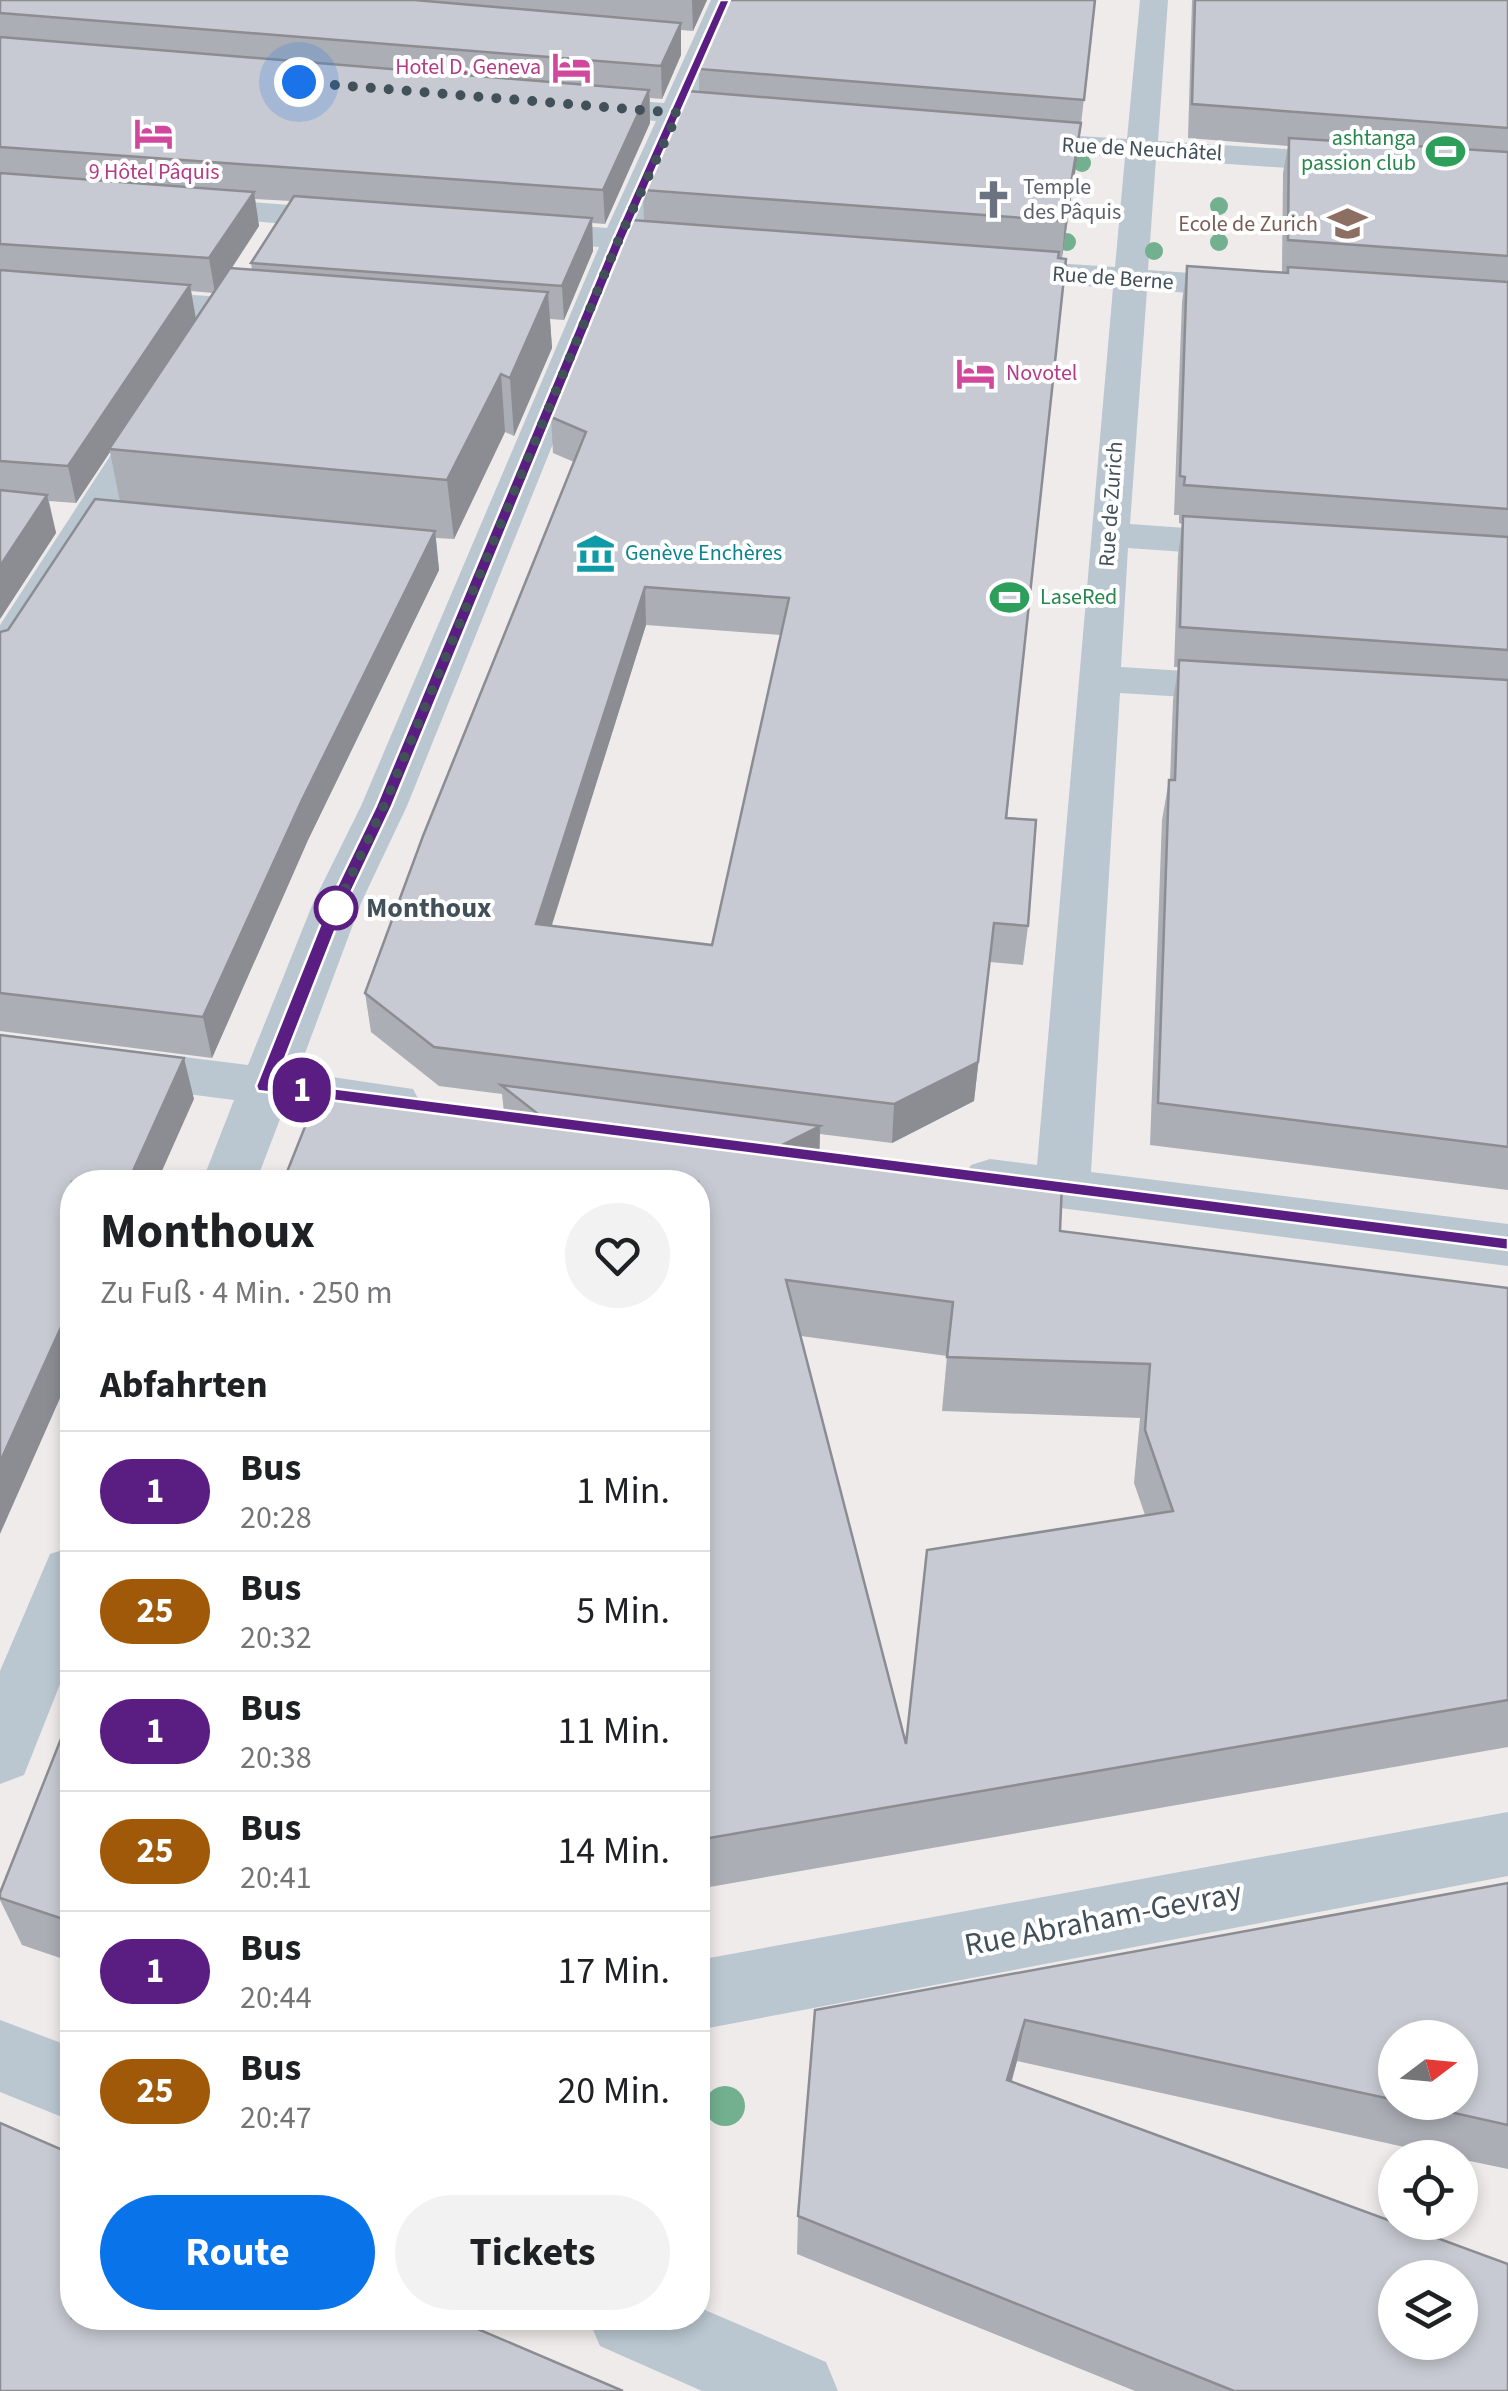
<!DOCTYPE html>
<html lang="de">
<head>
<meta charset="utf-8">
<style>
	:root { --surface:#fff; --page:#f2f2f2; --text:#202124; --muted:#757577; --line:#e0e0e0; --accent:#0973ea }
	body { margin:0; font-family:"Source Sans 3",sans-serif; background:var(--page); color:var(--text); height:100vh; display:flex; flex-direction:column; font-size:38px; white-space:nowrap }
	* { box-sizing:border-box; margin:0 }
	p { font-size:32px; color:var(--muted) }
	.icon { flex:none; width:55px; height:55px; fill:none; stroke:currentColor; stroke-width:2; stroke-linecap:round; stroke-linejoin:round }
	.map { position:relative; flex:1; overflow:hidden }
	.drawer { position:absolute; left:60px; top:1170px; width:650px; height:1160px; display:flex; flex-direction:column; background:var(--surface); border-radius:40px; box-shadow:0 5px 15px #0003 }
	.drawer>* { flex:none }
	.badge { padding:0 20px; border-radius:32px; font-size:35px; line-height:65px }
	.needle { width:65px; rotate:74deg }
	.controls { position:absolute; left:1378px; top:2020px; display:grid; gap:20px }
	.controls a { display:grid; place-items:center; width:100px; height:100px; border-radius:50%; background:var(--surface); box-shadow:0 5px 15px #0003; font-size:50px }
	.you { position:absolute; width:50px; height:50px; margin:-25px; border:8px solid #fff; border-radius:50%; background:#1a73e8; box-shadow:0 0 0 15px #1a73e833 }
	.map>.badge { position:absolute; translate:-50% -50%; box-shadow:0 0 0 5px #fff }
	h2 { padding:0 40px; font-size:38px; line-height:90px }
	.round { display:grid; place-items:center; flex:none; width:105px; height:105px; border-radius:52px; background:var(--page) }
	.head { display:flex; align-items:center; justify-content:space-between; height:170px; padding:0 40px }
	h1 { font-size:48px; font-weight:700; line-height:75px }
	.action { display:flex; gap:20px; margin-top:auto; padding:20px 40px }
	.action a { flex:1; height:115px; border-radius:60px; background:var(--accent); color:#fff; font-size:40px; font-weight:700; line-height:115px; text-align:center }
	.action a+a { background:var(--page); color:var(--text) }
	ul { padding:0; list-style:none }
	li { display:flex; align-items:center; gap:30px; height:120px; padding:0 40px; border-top:2px solid var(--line) }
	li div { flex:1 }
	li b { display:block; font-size:38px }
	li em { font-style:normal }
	li .badge { min-width:110px; font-weight:700; text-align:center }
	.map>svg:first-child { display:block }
</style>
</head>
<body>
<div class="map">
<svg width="1508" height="2391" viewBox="0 0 1508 2391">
	<rect width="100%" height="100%" fill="#efebeb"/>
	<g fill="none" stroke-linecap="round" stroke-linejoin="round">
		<!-- minor -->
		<g fill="#bac7d0" fill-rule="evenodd">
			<path d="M711 0H739L693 106 752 111 767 120 752 129 686 124 639 230 709 238 714 245 709 252 631 250 407 806 361 903 298 1072 413 1089 420 1102 413 1115 394 1120 285 1106 256 1182H202L234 1100 0 1070V1034L248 1065 313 903 361 806 599 247 519 241 507 238 502 231 507 224 519 221 607 228 656 121 574 114 559 105 574 96 664 103Z"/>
			<path d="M1140 0H1168L1158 141 1508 163V183L1156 159 1148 270 1261 278 1273 281 1278 288 1273 295 1261 298 1147 290 1130 524 1256 533 1270 536 1276 545 1270 554 1256 557 1128 548 1121 667 1250 675 1265 679 1272 688 1265 697 1250 701 1120 693 1091 1172 1508 1224V1266L990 1199 971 1193 963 1179 971 1165 990 1159 1037 1165 1113 288 992 279 980 276 975 269 980 262 992 259 1115 267 1125 157 1002 149 986 140 1002 131 1127 139Z"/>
			<path d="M185 197 353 210 365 213 369 220 365 227 353 230 173 214 169 207 173 200Z"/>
			<path d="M0 281 276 301 288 305 294 312 288 319 276 323 0 301Z"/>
			<path d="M157 401 170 404 176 412 21 658 15 667 0 671V625L144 404Z"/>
			<path d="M72 1547V1654L24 1775 0 1784V1671L50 1554Z"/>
			<path d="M1508 1812V1876L698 2030V1960Z"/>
			<path d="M0 2020 72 2047V2121L0 2092Z"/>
			<path d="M698 2307 826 2362 838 2391H702L600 2346 588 2318H698Z"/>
		</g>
	</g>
	<!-- trees -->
	<g fill="#73b08f">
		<circle cx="1082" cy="163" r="9"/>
		<circle cx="1219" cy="206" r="9"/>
		<circle cx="1067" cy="242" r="9"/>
		<circle cx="1219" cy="242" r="9"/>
		<circle cx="1154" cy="251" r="9"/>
		<circle cx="725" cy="2106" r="20"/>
	</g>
	<!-- wall -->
	<g fill="#abaeb5" fill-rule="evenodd">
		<path d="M0 0H707L693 31 681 30V55L662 99 650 98V123L605 224 592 223 593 251 564 320 550 319 552 348 514 436 505 432 454 539 436 538 439 570 308 840 212 1058 0 1031V632L8 630 120 502 110 452 76 503 49 501 56 533 0 619ZM255 199 291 201 251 263 252 270 232 268 259 226ZM191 291 213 293 196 318Z"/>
		<path d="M1095 0 1077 160 1062 258 1007 818 1028 926 1023 965 990 962 974 1101 892 1143 820 1134 819 1153 1060 1231 1508 1288V1747L698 1889V1182L504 1113 502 1094 439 1086 371 1032 365 993 574 462 553 453 551 417 644 221 643 190 699 92V69ZM646 625 781 635 712 945 551 926ZM801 1336 947 1356 942 1411 1140 1418 1134 1483 1145 1515 906 1744Z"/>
		<path d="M1192 0H1508V1190L1150 1145 1162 820 1169 780H1170L1173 700 1178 667H1174L1178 555 1182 524 1179 523V515H1174L1182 302 1187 266 1282 273 1283 173 1288 146 1188 138Z"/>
		<path d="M72 1711V1962L22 1945 0 1900V1893Z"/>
		<path d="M1508 1883V2169L1460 2159V2158H1454L1017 2061 1012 2081 1508 2391H1135L797 2254 798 2216 815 2010ZM1395 2038 1460 2102H1395Z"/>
	</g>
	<!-- shaded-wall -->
	<g fill="#8b8d93">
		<path d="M692 0H707L693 31Z"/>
		<path d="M681 23V55L662 99 661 66Z"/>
		<path d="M649 90 650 123 605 224 603 190Z"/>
		<path d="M1081 123 1077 160 1062 258 1065 221Z"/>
		<path d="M254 192 259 226 215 293 209 258Z"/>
		<path d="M592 218 593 251 564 320 562 286Z"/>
		<path d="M190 285 196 320 109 449 110 452 76 503 68 466Z"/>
		<path d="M548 292 552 348 514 436 510 378Z"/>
		<path d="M501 374 505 432 454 539 447 480Z"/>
		<path d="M47 495 56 533 0 619V566Z"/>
		<path d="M435 531 439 570 308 840 212 1058 203 1017 302 800Z"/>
		<path d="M645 587 646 625 540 963 536 924Z"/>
		<path d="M994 923 974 1101 892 1143 894 1104Z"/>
		<path d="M184 1058 194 1099 157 1182H128Z"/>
		<path d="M820 1126 819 1180 776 1148Z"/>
		<path d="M72 1303V1371L0 1534V1462Z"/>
		<path d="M1025 2020 1017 2061 1000 2120 1007 2080Z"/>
	</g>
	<!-- building -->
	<g fill="#c7cad2" stroke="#8b8d93" stroke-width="2.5" fill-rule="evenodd">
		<path d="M0 0H414L681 23 661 66 0 13Z"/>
		<path d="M729 0H1095L1084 100 699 69Z"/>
		<path d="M1195 0H1508V128L1192 104Z"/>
		<path d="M0 37 649 90 603 190 0 147Z"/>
		<path d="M688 91 1081 123 1065 221 643 190Z"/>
		<path d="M1289 138 1508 152V256L1288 240Z"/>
		<path d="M0 173 254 192 209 258 0 244Z"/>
		<path d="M294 196 592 218 562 286 251 263Z"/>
		<path d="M632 220 1059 252 1058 258 1066 259 1006 818 1036 820 1028 926 994 923 978 1062 894 1104 434 1047 365 993 423 836 586 432 551 417ZM645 587 789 598 712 945 536 924Z"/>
		<path d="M1187 266 1288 273V267L1508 282V509L1184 485 1185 477 1180 476Z"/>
		<path d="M230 268 548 292 510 378 501 374 447 480 109 449Z"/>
		<path d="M0 270 190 285 68 466 0 461Z"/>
		<path d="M0 490 47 495 0 566Z"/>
		<path d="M95 499 435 531 302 800 203 1017 0 993V632L8 630Z"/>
		<path d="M1183 516 1508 537V650L1180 627Z"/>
		<path d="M1179 660 1508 680V1147L1158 1103 1169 780H1175Z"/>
		<path d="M0 1035 184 1058 128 1182H72V1303L0 1462Z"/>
		<path d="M501 1085 820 1126 776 1148 1062 1183 1060 1231 1508 1288V1700L698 1840V1182H283L320 1089 543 1118ZM786 1280 953 1302 947 1357 1150 1364 1145 1430 1173 1511 927 1550 906 1744Z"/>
		<path d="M72 1711V1922L0 1898V1893Z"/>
		<path d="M1508 1883V2125L1405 2102H1460V2038H1395V2100L1025 2020 1007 2080 1508 2264V2391H1234L798 2216 815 2010ZM1395 2278H1460V2342H1395Z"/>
		<path d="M0 2123 72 2154V2318H452L623 2391H0Z"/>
	</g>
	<!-- line -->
	<path fill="#5a1e82" stroke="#fff" stroke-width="2.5" d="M720 0H730L625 239 392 806 346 903 276 1081 1508 1238V1250L258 1091 256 1086 329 903 376 806 613 239Z"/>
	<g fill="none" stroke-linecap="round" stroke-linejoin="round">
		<!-- walk -->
		<path stroke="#42505a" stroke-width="10" stroke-dasharray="0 18" d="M299 82 678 113 619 239 384 806 336 908"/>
	</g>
	<!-- icons -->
	<defs>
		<symbol id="hotel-bare" viewBox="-9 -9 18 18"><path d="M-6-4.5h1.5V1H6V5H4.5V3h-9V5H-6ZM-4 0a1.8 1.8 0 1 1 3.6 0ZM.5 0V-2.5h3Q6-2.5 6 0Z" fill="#d1479c" stroke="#fff" stroke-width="2.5" paint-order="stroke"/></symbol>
		<symbol id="stadium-bare" viewBox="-9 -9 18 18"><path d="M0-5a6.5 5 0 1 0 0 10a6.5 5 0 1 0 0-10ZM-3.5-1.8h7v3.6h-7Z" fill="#2e9e5b" stroke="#fff" stroke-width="2.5" paint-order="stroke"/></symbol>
		<symbol id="church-bare" viewBox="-9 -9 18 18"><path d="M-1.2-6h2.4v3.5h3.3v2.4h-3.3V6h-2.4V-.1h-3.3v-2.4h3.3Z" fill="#6b7280" stroke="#fff" stroke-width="2.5" paint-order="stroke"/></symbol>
		<symbol id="school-bare" viewBox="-9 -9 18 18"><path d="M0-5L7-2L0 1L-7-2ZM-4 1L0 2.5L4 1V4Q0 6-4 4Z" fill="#8d6e63" stroke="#fff" stroke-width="2.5" paint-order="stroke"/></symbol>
		<symbol id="museum-bare" viewBox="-9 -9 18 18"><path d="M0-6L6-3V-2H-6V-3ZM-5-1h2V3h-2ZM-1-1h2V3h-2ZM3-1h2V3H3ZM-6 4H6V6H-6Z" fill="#0f9aa8" stroke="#fff" stroke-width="2.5" paint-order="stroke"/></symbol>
	</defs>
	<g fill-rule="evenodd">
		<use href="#hotel-bare" x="544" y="40" width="55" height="55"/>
		<use href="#hotel-bare" x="126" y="106" width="55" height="55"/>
		<use href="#stadium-bare" x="1418" y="124" width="55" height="55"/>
		<use href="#church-bare" x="966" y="172" width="55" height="55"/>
		<use href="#school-bare" x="1320" y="196" width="55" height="55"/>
		<use href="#hotel-bare" x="948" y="346" width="55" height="55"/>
		<use href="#museum-bare" x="568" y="526" width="55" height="55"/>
		<use href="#stadium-bare" x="982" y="570" width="55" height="55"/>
	</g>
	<!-- markers -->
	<circle fill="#fff" stroke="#5a1e82" stroke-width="5" cx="336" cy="908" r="20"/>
	<g text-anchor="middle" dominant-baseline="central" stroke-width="8" stroke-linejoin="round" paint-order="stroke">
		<!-- far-hotel labels -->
		<g font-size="22" fill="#b23c85" stroke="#fff" text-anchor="end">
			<text x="541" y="67">Hotel D. Geneva</text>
			<text x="154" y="172" text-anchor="middle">9 Hôtel Pâquis</text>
			<text x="1006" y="373" text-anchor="start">Novotel</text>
		</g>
		<!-- far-leisure labels -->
		<g font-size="22" fill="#27864d" stroke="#fff" text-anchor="end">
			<text x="1416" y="138">ashtanga<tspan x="1416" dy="25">passion club</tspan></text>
			<text x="1040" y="597" text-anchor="start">LaseRed</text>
		</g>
		<!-- far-street labels -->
		<g font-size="22" fill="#42505a" stroke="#fff">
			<text transform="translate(1142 149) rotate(3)">Rue de Neuchâtel</text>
			<text transform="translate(1113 278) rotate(4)">Rue de Berne</text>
			<text transform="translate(1111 504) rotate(-86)">Rue de Zurich</text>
		</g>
		<!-- far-worship labels -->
		<g font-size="22" fill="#5b616d" stroke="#fff" text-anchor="start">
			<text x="1023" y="187">Temple<tspan x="1023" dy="25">des Pâquis</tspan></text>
		</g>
		<!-- far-education labels -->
		<g font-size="22" fill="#785e54" stroke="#fff" text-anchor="end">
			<text x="1318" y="224">Ecole de Zurich</text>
		</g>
		<!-- far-culture labels -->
		<g font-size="22" fill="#0d838f" stroke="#fff" text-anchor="start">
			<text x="625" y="553">Genève Enchères</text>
		</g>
		<!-- stop labels -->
		<g font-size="28" font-weight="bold" fill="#42505a" stroke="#fff" text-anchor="start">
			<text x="366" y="908">Monthoux</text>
		</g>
		<!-- near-street labels -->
		<g font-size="32" fill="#42505a" stroke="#fff">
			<text transform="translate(1103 1919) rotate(-11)">Rue Abraham-Gevray</text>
		</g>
	</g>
</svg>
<div class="controls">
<a><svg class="needle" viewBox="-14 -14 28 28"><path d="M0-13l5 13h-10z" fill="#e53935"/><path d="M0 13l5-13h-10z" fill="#757577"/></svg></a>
<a><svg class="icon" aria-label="locate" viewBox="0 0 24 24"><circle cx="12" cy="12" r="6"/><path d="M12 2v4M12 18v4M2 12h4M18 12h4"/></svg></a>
<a><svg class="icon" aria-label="layers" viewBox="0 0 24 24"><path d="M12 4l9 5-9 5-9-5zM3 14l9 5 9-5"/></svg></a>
</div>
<div class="you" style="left:299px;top:82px"></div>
<b class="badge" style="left:302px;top:1090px;background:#5a1e82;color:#fff">1</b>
<section class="drawer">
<div class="head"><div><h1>Monthoux</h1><p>Zu Fuß · 4 Min. · 250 m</p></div><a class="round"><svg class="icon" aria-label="heart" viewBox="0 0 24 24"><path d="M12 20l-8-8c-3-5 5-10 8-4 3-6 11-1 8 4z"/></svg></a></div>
<h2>Abfahrten</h2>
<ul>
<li><span class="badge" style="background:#5a1e82;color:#fff">1</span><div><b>Bus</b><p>20:28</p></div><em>1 Min.</em></li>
<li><span class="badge" style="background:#a05909;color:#fff">25</span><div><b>Bus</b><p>20:32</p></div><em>5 Min.</em></li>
<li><span class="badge" style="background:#5a1e82;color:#fff">1</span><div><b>Bus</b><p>20:38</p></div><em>11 Min.</em></li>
<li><span class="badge" style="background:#a05909;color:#fff">25</span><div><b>Bus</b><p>20:41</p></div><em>14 Min.</em></li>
<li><span class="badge" style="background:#5a1e82;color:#fff">1</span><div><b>Bus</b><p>20:44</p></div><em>17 Min.</em></li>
<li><span class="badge" style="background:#a05909;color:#fff">25</span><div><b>Bus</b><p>20:47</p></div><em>20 Min.</em></li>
</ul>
<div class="action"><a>Route</a><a>Tickets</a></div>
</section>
</div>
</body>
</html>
